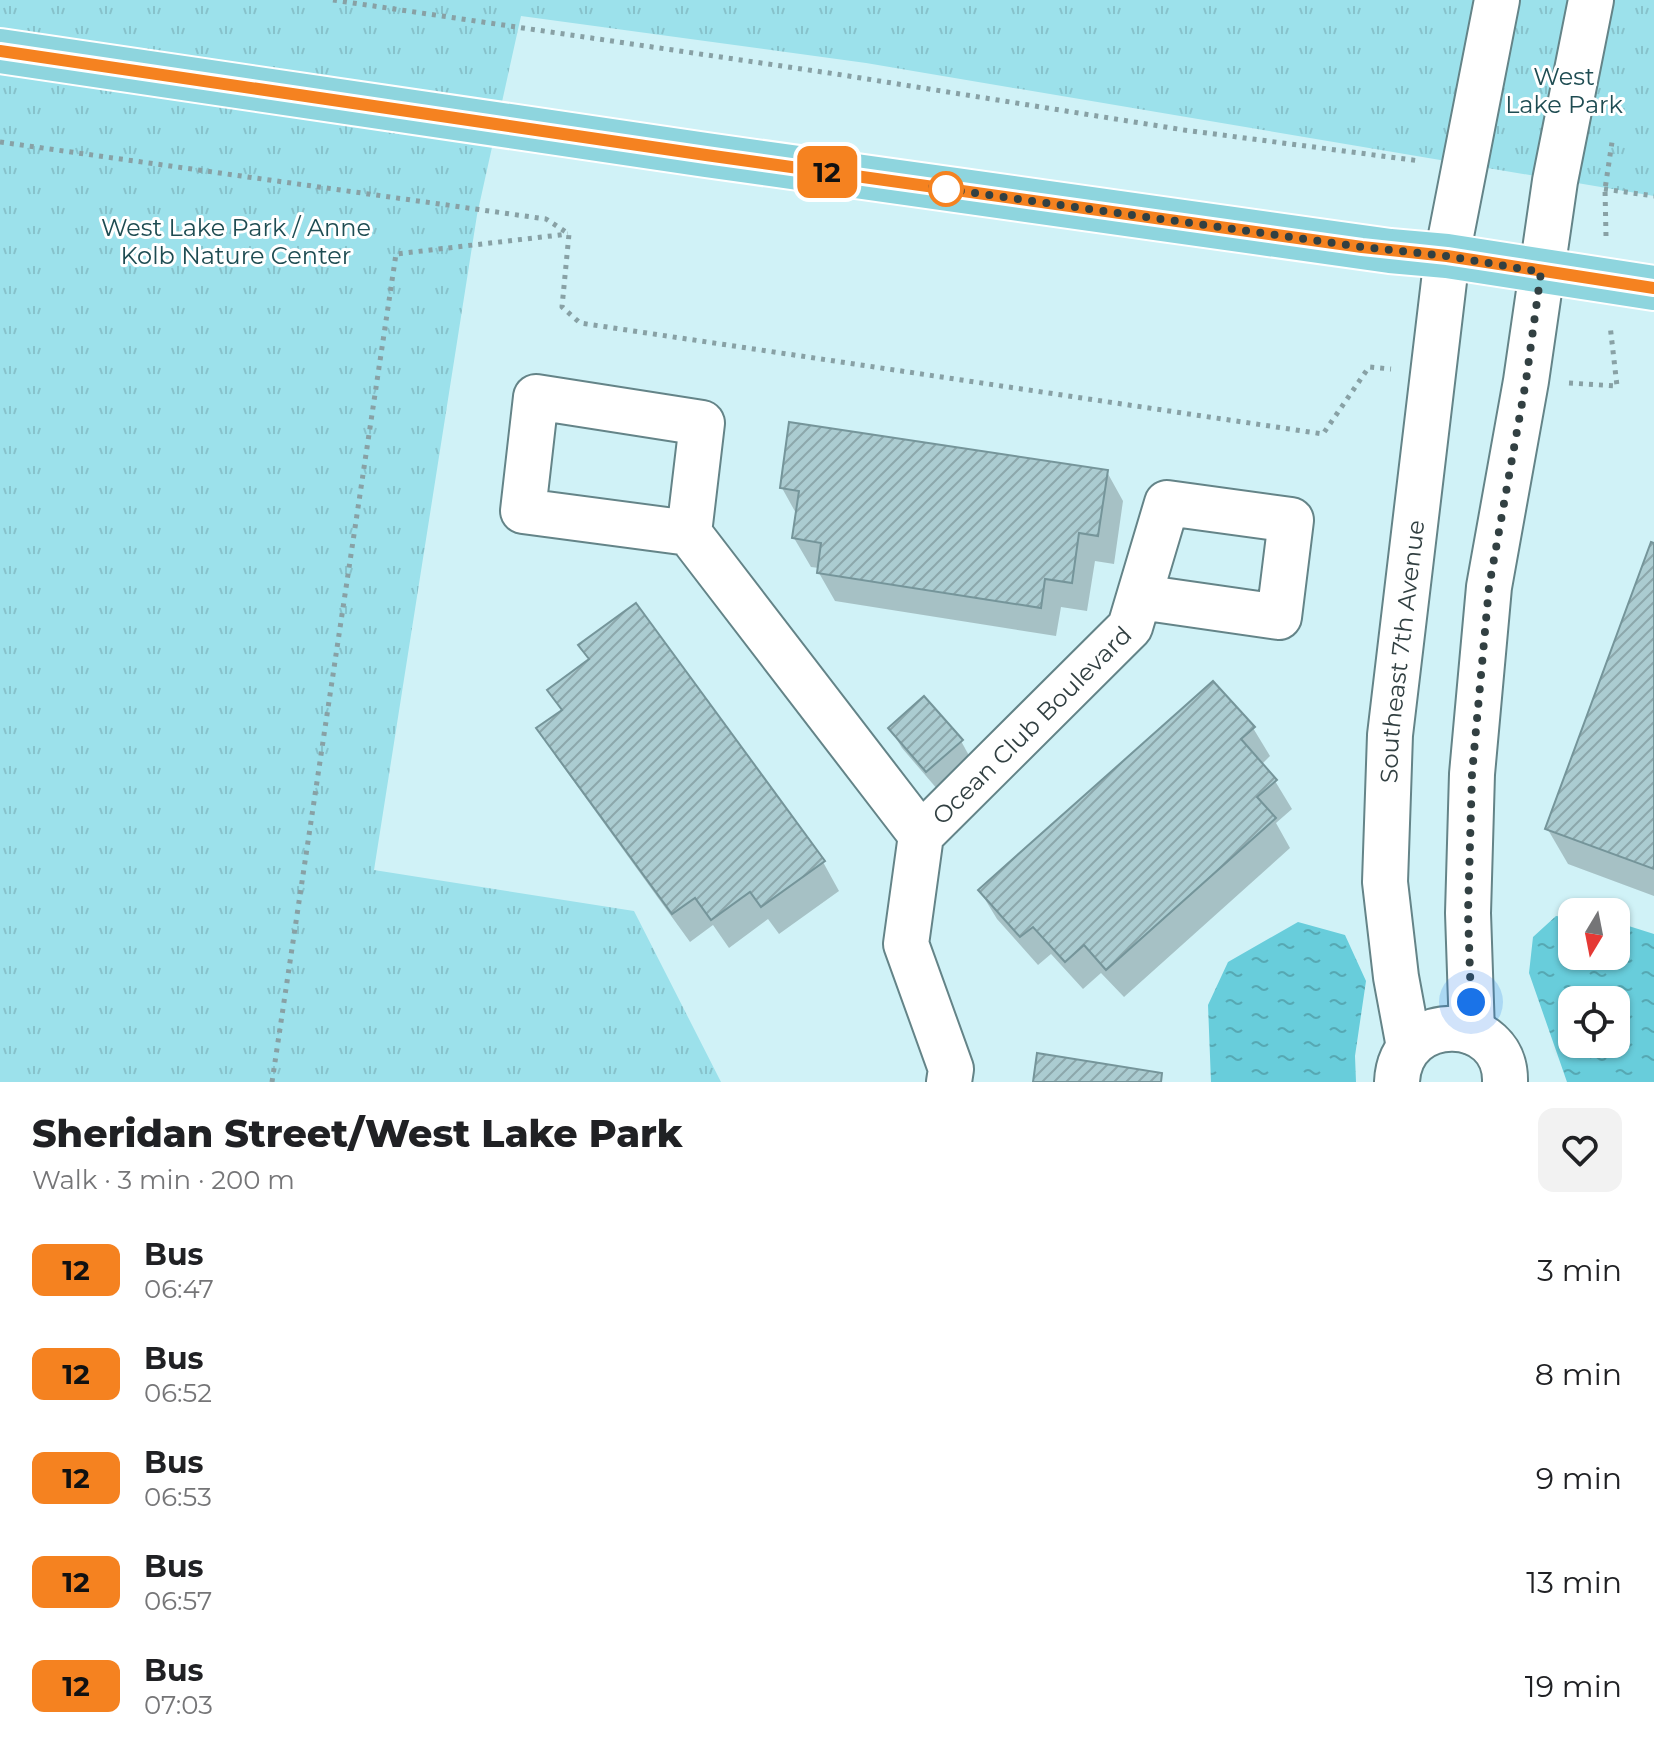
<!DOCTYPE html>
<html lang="en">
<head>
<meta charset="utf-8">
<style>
	:root { --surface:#fff; --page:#f2f2f2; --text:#202124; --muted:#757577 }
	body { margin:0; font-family:Montserrat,sans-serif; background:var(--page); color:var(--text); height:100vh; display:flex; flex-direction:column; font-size:30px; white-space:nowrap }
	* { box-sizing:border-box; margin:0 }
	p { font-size:26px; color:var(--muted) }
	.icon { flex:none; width:44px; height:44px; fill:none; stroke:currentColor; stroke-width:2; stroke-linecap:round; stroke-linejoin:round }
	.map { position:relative; height:1082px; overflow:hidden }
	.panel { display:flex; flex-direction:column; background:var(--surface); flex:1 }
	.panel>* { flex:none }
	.badge { padding:0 16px; border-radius:12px; font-size:28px; line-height:52px }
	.needle { width:52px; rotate:190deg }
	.buttons { position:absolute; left:1558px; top:898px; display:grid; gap:16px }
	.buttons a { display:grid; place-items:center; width:72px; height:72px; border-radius:16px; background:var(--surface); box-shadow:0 2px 6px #0004; font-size:40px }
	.you { position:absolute; width:40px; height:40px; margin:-20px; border:6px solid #fff; border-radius:50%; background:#1a73e8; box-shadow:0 0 0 12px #1a73e833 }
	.map>.badge { position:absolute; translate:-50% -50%; box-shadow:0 0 0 4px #fff }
	.round { display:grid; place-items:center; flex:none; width:84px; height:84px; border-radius:16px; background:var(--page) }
	.head { display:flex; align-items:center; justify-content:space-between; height:136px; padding:0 32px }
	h1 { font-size:38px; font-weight:800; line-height:60px }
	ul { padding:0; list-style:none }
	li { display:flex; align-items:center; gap:24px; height:104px; padding:0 32px }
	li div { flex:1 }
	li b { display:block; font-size:30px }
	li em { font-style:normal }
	li .badge { min-width:88px; font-weight:700; text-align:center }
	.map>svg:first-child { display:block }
</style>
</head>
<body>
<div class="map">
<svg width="1654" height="1082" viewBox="0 0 1654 1082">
	<defs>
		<pattern id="park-tufts" width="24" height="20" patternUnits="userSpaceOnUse" patternTransform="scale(2)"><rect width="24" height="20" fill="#9ce1eb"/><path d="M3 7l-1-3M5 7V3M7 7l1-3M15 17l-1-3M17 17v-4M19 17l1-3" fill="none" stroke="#87c2cb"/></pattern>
		<pattern id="water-ripples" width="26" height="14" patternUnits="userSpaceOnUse" patternTransform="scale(2)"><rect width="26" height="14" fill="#68cddb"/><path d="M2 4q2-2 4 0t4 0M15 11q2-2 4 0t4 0" fill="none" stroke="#56a8b3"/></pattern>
		<pattern id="building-hatch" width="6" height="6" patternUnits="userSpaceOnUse" patternTransform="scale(2)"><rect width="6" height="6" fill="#abccd1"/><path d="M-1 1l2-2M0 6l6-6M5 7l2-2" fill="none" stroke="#8ca7ab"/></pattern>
	</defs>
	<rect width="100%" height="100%" fill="#d0f2f7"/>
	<!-- park -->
	<path fill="url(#park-tufts)" d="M0 0H1654V196L866 63 521 16 477 215 374 870 634 911 721 1082H0Z"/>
	<!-- water -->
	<g fill="url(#water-ripples)" fill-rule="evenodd">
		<path d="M1556 916 1572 918V956H1616V922L1654 934V1082H1567L1529 973 1533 937ZM1572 1000H1616V1044H1572Z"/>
		<path d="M1298 922 1345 935 1366 981 1355 1056 1356 1082H1211L1208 1005 1228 962Z"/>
	</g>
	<!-- shadow -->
	<g fill="#0003">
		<path d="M1107 472 1123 501 1114 564 1095 561 1087 611 1061 607 1056 636 835 601 819 573V568L811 567 794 538 797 515 782 488Z"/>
		<path d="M1654 545V896L1568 864 1547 828Z"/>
		<path d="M581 646 823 862 839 891 779 934 768 919 729 948 713 925 690 942 556 757 539 728 562 712 550 690 590 661Z"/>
		<path d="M890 728 961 741 972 761 938 790 902 748Z"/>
		<path d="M1253 728 1270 756 1261 765 1275 781 1292 809 1276 823 1290 848 1124 997 1101 973 1083 989 1051 954 1038 965 997 919 980 891Z"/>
	</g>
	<!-- building -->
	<g fill="url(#building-hatch)" stroke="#75959a" stroke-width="2">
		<path d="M789 422 1108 470 1098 536 1079 533 1072 583 1045 579 1041 608 817 573 821 543 792 538 799 491 780 488Z"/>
		<path d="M1651 542 1654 543V869L1545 829Z"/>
		<path d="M636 603 825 861 761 907 750 892 711 920 695 898 672 914 536 728 562 710 547 690 589 659 578 645Z"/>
		<path d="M1213 681 1255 727 1241 739 1277 780 1257 797 1276 818 1106 970 1084 945 1065 962 1033 927 1020 937 978 890Z"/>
		<path d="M924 696 963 740 926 772 888 728Z"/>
		<path d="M1037 1053 1162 1073 1161 1082H1033Z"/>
	</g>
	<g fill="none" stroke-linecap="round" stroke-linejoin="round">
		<defs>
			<g id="minor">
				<path d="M689 533 702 423 536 397 523 511 689 533 921 835"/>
				<path d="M1472 1032 1468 913 1472 774 1489 587 1526 381 1555 181 1591 0"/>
				<path id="s1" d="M1409 1047 1396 977 1385 882 1390 735 1447 256 1497 0"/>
				<path id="s2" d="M949 1082 951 1069 906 944 921 835 1130 627 1167 503 1291 520 1279 617 1140 597"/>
				<path d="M1397 1082C1400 1009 1507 1013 1505 1082"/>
			</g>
			<path id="major" d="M0 51 706 155 1390 251 1447 256 1654 288"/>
		</defs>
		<!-- minor casing -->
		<use href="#minor" stroke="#648488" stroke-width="48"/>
		<!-- major casing -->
		<use href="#major" stroke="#fff" stroke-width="48"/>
		<!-- path -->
		<g stroke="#88a1a5" stroke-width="5" stroke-dasharray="4 6" stroke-linecap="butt">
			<path d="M333 0 836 74 1184 130 1420 161"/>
			<path d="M0 142 546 219 569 234 562 307 580 323 1323 434 1369 367 1391 369"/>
			<path d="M1604 189 1654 196"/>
			<path d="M1606 236 1605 189 1612 142"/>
			<path d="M1569 383 1617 386 1610 325"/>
			<path d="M272 1082 396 254 568 234"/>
		</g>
		<!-- minor -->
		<use href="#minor" stroke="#fff" stroke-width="44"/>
		<!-- major -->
		<use href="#major" stroke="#8ed5de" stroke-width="44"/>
	</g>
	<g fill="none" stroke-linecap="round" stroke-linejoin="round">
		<defs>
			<path id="line" d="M0 51 706 155 1362 247 1447 256 1654 288"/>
		</defs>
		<!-- line casing -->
		<use href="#line" stroke="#fff" stroke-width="18"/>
		<!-- line -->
		<use href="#line" stroke="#f58220" stroke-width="12"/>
		<!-- walk -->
		<path stroke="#324042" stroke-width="8" stroke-dasharray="0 14.4" d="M946 189 932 187 1362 247 1447 256 1541 272 1526 381 1489 587 1472 774 1468 913 1471 1002"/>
	</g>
	<!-- markers -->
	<circle fill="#fff" stroke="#f58220" stroke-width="4" cx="946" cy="189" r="16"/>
	<g text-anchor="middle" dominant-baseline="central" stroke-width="6" stroke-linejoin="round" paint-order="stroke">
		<!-- park labels -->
		<g font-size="24" fill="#1e4c52" stroke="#fff">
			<text x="1564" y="76">West<tspan x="1564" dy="28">Lake Park</tspan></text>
			<text x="236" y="227">West Lake Park / Anne<tspan x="236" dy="28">Kolb Nature Center</tspan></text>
		</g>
		<!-- street labels -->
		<g font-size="24" fill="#324042" stroke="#fff">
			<text stroke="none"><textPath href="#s1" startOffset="398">Southeast 7th Avenue</textPath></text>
			<text stroke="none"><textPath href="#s2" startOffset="412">Ocean Club Boulevard</textPath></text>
		</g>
	</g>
</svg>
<div class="buttons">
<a><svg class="needle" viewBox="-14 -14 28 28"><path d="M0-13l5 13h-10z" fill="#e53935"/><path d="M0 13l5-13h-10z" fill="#757577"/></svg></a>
<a><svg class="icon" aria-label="locate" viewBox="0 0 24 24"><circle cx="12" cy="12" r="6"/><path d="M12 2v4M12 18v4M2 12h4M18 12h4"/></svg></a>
</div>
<div class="you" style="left:1471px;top:1002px"></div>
<b class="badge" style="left:827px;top:172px;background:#f58220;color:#111">12</b>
</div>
<section class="panel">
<div class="head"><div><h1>Sheridan Street/West Lake Park</h1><p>Walk · 3 min · 200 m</p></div><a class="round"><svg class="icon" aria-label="heart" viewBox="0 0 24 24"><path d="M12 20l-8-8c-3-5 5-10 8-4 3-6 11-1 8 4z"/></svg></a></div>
<ul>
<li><span class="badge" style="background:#f58220;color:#111">12</span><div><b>Bus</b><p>06:47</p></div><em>3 min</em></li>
<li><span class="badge" style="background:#f58220;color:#111">12</span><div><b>Bus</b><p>06:52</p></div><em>8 min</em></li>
<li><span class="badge" style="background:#f58220;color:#111">12</span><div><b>Bus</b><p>06:53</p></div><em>9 min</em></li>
<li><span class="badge" style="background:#f58220;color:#111">12</span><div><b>Bus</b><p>06:57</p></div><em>13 min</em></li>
<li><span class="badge" style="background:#f58220;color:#111">12</span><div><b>Bus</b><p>07:03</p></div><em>19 min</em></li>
</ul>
</section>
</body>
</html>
